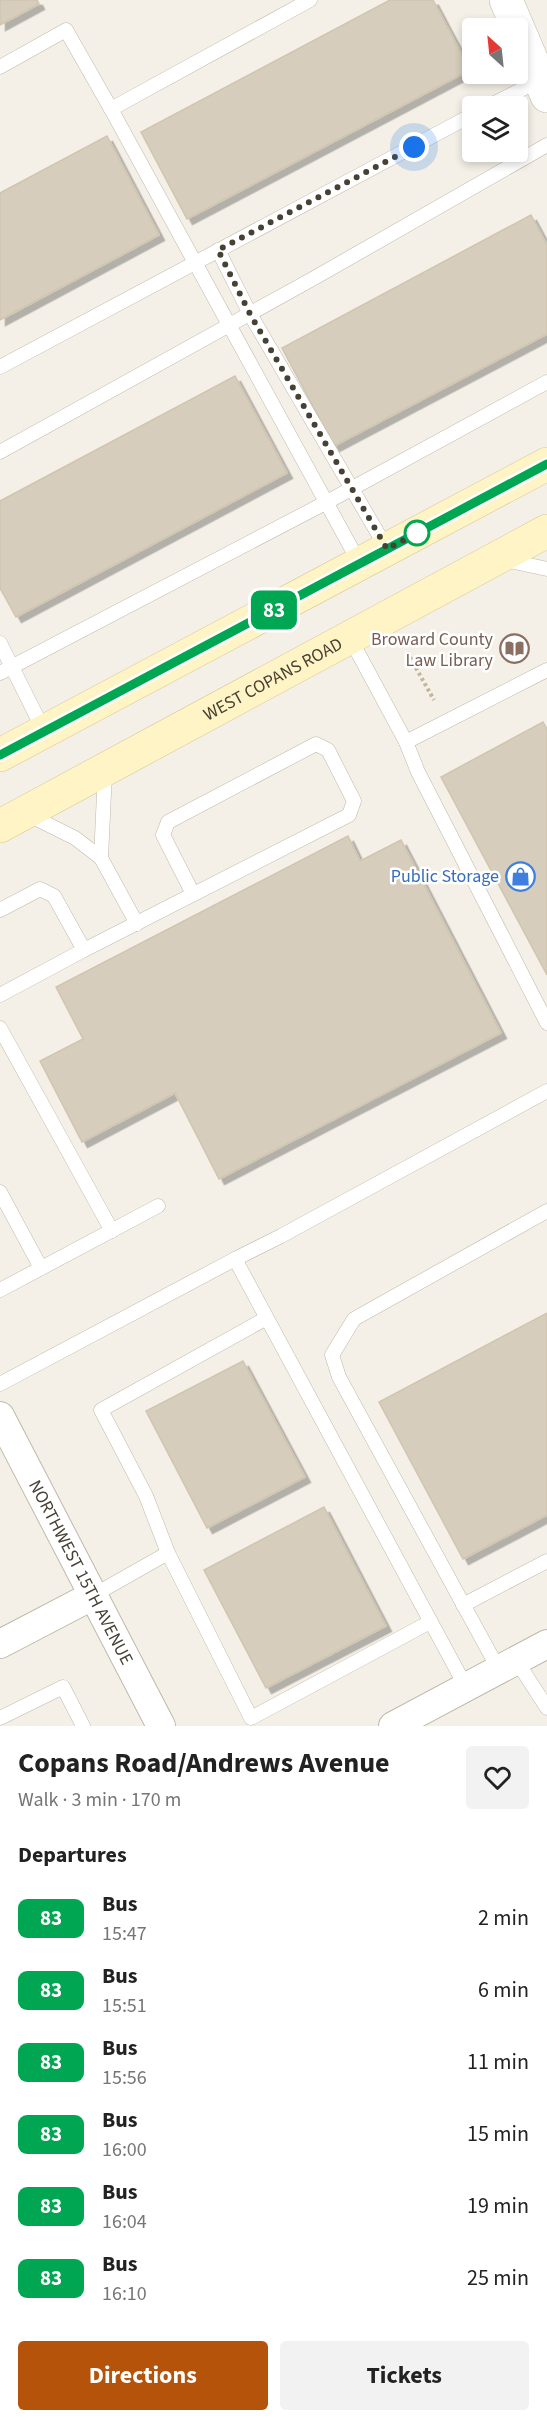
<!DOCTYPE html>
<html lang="en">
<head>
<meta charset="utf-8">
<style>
	:root { --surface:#fff; --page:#f2f2f2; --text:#222; --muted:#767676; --accent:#b45309 }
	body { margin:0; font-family:"Source Sans 3",sans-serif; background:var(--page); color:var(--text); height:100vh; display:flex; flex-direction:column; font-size:22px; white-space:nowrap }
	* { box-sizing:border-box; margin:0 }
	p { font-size:20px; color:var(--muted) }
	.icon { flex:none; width:33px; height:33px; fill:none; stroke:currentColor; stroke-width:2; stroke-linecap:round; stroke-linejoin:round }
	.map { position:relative; height:1726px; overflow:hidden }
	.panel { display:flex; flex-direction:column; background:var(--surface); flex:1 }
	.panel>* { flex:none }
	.badge { padding:0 12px; border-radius:9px; font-size:21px; line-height:39px }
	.needle { width:39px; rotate:333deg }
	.fabs { position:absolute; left:462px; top:18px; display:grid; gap:12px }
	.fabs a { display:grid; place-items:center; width:66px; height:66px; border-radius:6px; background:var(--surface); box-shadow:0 3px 9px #0003; font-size:30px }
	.you { position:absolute; width:30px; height:30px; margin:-15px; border:4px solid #fff; border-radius:50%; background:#1a73e8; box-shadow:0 0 0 9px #1a73e833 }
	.map>.badge { position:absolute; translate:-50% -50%; box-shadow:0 0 0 3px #fff }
	h2 { padding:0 18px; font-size:22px; line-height:54px }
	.round { display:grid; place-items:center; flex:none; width:63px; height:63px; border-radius:6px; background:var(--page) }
	.summary { display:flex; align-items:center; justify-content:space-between; height:102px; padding:0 18px }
	h1 { font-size:28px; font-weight:700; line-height:45px }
	.button { display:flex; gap:12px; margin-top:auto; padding:12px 18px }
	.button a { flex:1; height:69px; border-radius:6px; background:var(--accent); color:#fff; font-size:24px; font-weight:700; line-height:69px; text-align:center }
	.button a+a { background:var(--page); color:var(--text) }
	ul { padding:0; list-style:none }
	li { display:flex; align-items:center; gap:18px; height:72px; padding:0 18px }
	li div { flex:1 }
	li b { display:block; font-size:22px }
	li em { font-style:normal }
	li .badge { min-width:66px; font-weight:700; text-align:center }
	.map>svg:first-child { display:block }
</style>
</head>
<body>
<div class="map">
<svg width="547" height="1726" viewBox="0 0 547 1726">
	<defs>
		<filter id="shadow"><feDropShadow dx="5.5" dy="5.5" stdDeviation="0" flood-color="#0004"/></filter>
	</defs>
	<rect width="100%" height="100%" fill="#f4f0e7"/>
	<!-- building -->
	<g fill="#d6cdbc" stroke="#d1c5af" stroke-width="1.5" filter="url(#shadow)">
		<path d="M0 0H37L39 4 0 25Z"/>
		<path d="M390 0H433L470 70 187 219 141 132Z"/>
		<path d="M107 136 159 235 0 320V193Z"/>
		<path d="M531 215 547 245V334L334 446 282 348Z"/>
		<path d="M235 376 287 473 16 617 0 588V501Z"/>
		<path d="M543 722 547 729V975L441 777Z"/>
		<path d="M348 836 360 861 401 840 501 1033 219 1179 175 1093 82 1142 40 1061 83 1039 56 987Z"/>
		<path d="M547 1313V1515L463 1559 379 1402Z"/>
		<path d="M243 1361 305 1477 207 1528 146 1411Z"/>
		<path d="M324 1507 386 1626 266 1688 204 1570Z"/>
	</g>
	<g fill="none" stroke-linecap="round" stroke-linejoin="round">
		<defs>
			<g id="service">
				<path d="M0 67 66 30 111 109 310 0"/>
				<path d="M489 106 540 80"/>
				<path d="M111 109 360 564"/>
				<path d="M218 250 250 314 387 549"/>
				<path d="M0 367 472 115"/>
				<path d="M0 452 316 277 547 145"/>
				<path d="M505 560 547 569"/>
				<path d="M350 638 406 742 547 670"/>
				<path d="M0 643 44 731"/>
				<path d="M0 673 327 502 547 382"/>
				<path d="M406 742 418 772 547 1023"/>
				<path d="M27 814 75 838 101 858 105 772"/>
				<path d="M101 858 137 924"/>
				<path d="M0 910 40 889 54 896 84 950 0 995"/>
				<path d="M84 950 349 815 354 801 328 750 316 744 168 822 163 835 193 894"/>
				<path d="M0 1028 112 1231"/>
				<path d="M0 1192 41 1268"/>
				<path d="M235 1259 281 1236 547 1091"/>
				<path d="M0 1290 158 1206"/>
				<path d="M0 1384 235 1259 466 1687"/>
				<path d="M168 1553 146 1496 101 1410 265 1319"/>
				<path d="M92 1596 168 1553 251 1718 430 1622"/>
				<path d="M463 1605 547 1561"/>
				<path d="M516 1660 547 1708"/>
				<path d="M499 1670 339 1377 332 1355 354 1319 547 1211"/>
				<path d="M0 1718 63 1687 83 1726"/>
			</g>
			<g id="minor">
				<path id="s1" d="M0 1416 161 1726"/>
				<path d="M0 1644 92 1596"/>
				<path d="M393 1726 547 1644"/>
			</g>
			<path id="tertiary" d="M506 0 547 96"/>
			<g id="secondary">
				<path d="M0 755 547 464"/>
				<path id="s2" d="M0 826 547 531"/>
			</g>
		</defs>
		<!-- service casing -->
		<use href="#service" stroke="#c0b9a9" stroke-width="15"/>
		<!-- minor casing -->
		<use href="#minor" stroke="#c0b9a9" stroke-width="30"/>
		<!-- tertiary casing -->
		<use href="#tertiary" stroke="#c0b9a9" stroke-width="34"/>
		<!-- secondary casing -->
		<use href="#secondary" stroke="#d5c795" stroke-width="34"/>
		<!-- path -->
		<path stroke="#c2b69a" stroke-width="4" stroke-dasharray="3 3" stroke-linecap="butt" d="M407 652 434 700"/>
		<!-- service -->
		<use href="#service" stroke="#fff" stroke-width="14"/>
		<!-- minor -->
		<use href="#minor" stroke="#fff" stroke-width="28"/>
		<!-- tertiary -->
		<use href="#tertiary" stroke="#fff" stroke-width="33"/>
		<!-- secondary -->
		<use href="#secondary" stroke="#fff4c5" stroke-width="33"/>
	</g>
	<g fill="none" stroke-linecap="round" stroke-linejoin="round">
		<defs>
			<path id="line" d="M0 755 547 464"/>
		</defs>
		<!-- line casing -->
		<use href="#line" stroke="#fff" stroke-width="14"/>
		<!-- line -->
		<use href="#line" stroke="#00a651" stroke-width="9"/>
		<!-- walk -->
		<path stroke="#474135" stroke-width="6" stroke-dasharray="0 10.8" d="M414 147 218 250 250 314 387 549 427 528 417 533"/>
	</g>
	<!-- icons -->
	<defs>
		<symbol id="library-ring" viewBox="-11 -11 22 22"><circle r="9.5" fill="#fff" stroke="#8d6e63" stroke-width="1.5"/><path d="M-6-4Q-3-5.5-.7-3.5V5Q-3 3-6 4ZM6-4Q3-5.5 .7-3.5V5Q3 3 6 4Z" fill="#8d6e63"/></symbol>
		<symbol id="shop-ring" viewBox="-11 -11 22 22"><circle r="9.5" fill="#fff" stroke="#3f7fe0" stroke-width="1.5"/><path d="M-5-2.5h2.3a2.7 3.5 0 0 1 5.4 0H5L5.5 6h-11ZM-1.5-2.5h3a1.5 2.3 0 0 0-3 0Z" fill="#3f7fe0"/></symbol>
	</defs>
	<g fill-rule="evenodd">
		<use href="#library-ring" x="498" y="632" width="33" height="33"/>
		<use href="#shop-ring" x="504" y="860" width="33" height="33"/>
	</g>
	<!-- markers -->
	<circle fill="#fff" stroke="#00a651" stroke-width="3" cx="417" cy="533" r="12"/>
	<g text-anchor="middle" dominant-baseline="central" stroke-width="5" stroke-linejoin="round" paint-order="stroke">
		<!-- education labels -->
		<g font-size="18" fill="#785e54" stroke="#fff" text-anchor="end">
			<text x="493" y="639">Broward County<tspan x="493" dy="21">Law Library</tspan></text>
		</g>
		<!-- street labels -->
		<g font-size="18" fill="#474135" stroke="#fff">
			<text stroke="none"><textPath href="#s2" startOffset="310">WEST COPANS ROAD</textPath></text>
			<text stroke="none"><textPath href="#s1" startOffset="176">NORTHWEST 15TH AVENUE</textPath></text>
		</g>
		<!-- shop labels -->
		<g font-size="18" fill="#366cbe" stroke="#fff" text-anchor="end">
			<text x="499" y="876">Public Storage</text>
		</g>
	</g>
</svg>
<div class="fabs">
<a><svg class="needle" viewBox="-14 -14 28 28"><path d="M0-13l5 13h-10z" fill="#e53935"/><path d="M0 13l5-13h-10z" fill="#767676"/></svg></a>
<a><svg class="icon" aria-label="layers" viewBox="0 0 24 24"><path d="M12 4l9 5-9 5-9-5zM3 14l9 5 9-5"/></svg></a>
</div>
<div class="you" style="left:414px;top:147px"></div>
<b class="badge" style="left:274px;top:610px;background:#00a651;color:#fff">83</b>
</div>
<section class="panel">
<div class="summary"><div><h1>Copans Road/Andrews Avenue</h1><p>Walk · 3 min · 170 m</p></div><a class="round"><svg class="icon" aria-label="heart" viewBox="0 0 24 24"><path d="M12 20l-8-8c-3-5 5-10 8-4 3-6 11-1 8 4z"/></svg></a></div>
<h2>Departures</h2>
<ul>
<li><span class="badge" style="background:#00a651;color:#fff">83</span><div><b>Bus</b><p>15:47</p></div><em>2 min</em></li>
<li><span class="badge" style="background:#00a651;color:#fff">83</span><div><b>Bus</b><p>15:51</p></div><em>6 min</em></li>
<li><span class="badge" style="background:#00a651;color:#fff">83</span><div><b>Bus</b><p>15:56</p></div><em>11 min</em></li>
<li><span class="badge" style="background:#00a651;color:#fff">83</span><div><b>Bus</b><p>16:00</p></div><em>15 min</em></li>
<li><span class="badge" style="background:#00a651;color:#fff">83</span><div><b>Bus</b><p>16:04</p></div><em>19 min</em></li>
<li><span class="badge" style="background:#00a651;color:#fff">83</span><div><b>Bus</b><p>16:10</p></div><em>25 min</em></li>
</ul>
<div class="button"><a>Directions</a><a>Tickets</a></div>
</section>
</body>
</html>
